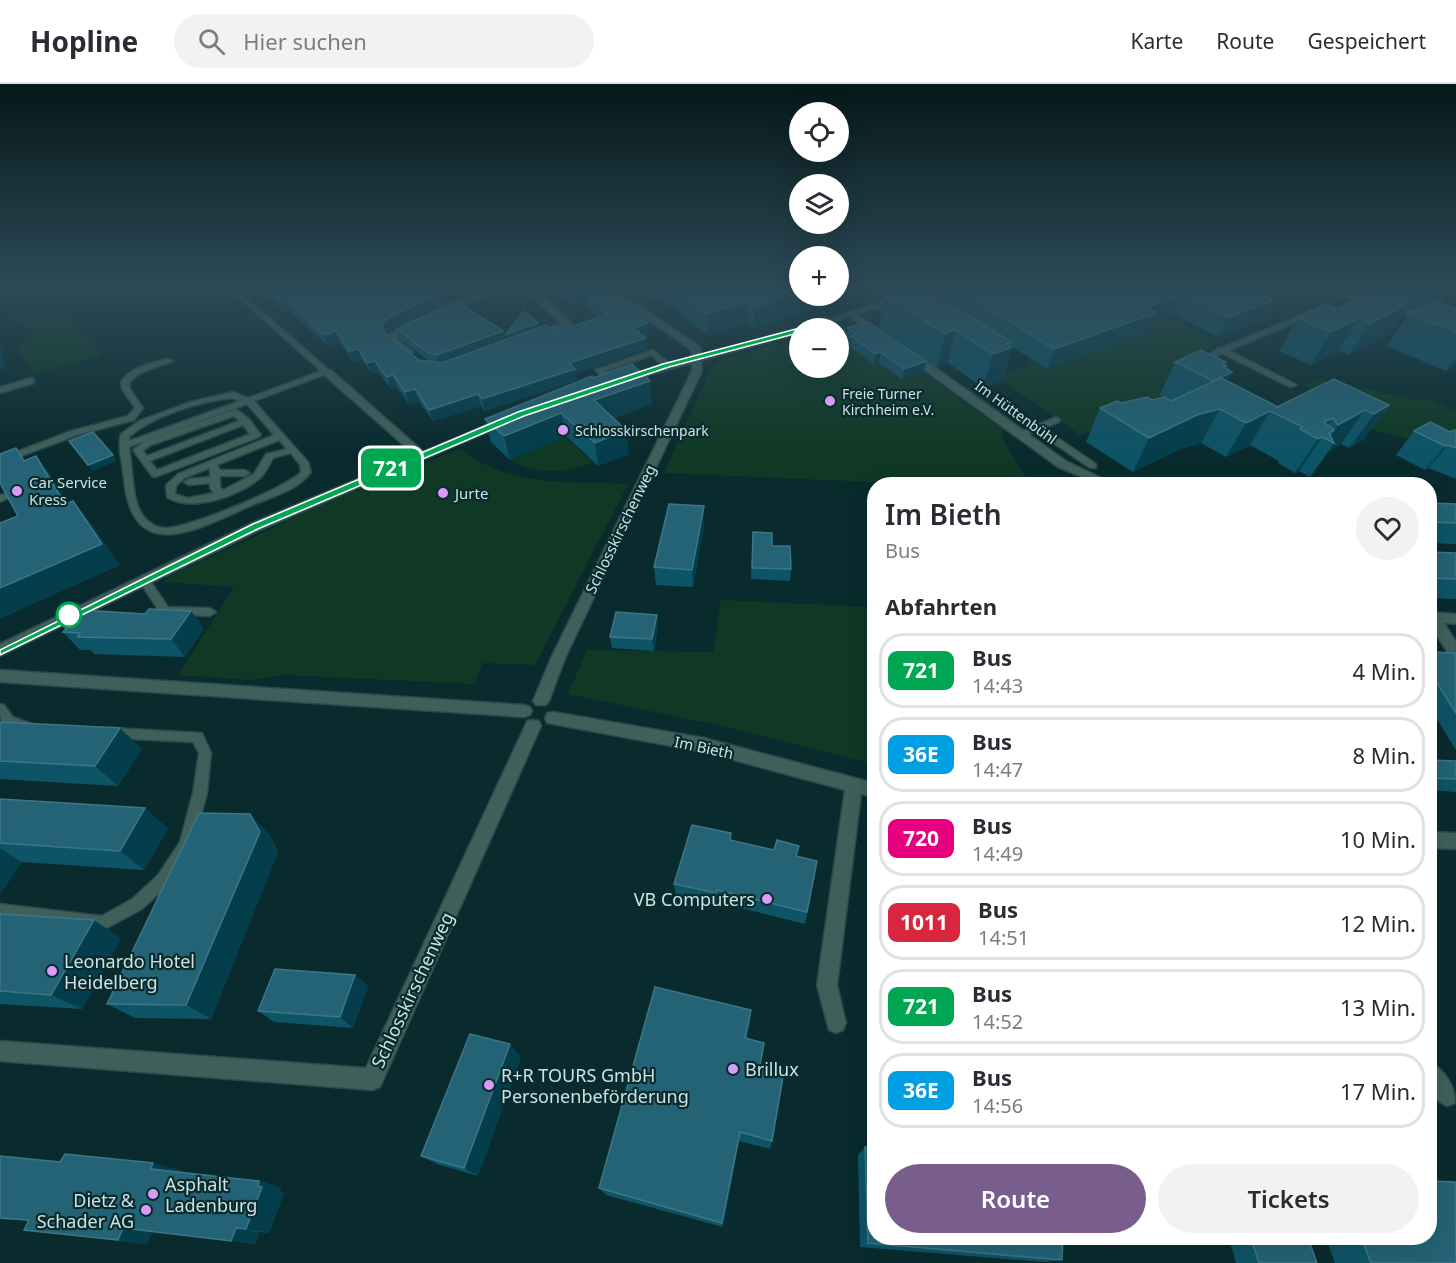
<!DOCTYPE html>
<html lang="de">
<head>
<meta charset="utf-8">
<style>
	:root { --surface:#fff; --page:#f2f2f3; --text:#2b2b33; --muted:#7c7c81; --line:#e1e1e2; --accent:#795d8c }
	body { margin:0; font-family:"Noto Sans",sans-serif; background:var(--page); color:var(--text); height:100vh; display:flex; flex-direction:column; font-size:22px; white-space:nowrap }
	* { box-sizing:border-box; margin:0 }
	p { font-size:20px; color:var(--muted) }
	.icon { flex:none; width:33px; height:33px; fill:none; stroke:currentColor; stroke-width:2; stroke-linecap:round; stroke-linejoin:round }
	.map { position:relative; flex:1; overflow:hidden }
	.side { position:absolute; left:867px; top:393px; width:570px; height:768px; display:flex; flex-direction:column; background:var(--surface); border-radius:24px; box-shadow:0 6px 24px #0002 }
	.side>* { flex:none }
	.badge { padding:0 12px; border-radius:9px; font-size:21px; line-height:39px }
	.controls { position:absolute; left:789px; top:18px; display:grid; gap:12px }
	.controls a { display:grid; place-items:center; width:60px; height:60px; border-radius:50%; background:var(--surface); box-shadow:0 6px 24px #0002; font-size:30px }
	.map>.badge { position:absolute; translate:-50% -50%; box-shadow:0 0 0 3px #fff }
	h2 { padding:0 18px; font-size:22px; line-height:54px }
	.round { display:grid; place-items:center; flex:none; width:63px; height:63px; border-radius:32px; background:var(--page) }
	.summary { display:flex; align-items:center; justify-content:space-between; height:102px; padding:0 18px }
	h1 { font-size:28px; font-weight:600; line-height:45px }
	.button { display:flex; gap:12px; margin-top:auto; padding:12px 18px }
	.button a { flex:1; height:69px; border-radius:36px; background:var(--accent); color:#fff; font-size:24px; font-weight:600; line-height:69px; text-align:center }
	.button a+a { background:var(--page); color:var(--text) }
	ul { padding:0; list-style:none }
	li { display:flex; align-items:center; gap:18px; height:75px; margin:0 12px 9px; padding:0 6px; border:3px solid var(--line); border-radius:24px }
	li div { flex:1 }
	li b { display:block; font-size:22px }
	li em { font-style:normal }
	li .badge { min-width:66px; font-weight:700; text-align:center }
	header { display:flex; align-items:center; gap:36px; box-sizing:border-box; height:84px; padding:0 30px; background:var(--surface); border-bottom:2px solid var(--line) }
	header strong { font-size:28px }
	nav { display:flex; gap:33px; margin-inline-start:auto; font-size:21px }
	.search { width:420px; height:54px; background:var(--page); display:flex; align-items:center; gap:15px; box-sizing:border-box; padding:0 21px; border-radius:33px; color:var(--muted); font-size:22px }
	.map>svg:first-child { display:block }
</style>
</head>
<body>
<header>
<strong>Hopline</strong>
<div class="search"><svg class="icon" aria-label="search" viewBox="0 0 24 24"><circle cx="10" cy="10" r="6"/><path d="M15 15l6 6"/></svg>Hier suchen</div>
<nav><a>Karte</a><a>Route</a><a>Gespeichert</a></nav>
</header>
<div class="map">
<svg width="1456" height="1179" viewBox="0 0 1456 1179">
	<rect width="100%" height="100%" fill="#092b2e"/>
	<!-- green -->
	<g fill="#0f3925">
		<path d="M58 222 102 271 35 290 17 264 30 255 34 247 9 235Z"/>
		<path d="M1160 235 1178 237 1218 258 1198 272 1181 293 1160 302 1174 319 1094 352 1088 348 1080 351 997 293 1030 281 1028 279 1033 277 1047 285 1092 256 1107 264 1122 258 1109 251Z"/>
		<path d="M852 239 1004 346 1002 354 1029 400H921L664 389 711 284 721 276 799 254 800 284H838V244H833Z"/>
		<path d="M1317 294 1418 316H1432L1456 327V358L1447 365 1346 339 1323 311 1304 301Z"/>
		<path d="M565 353 593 378C566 390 536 391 511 376Z"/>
		<path d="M461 364C505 404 572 397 628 400L535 581 483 579 474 600 286 591 249 596 178 591 234 503 163 498 168 493 324 420Z"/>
		<path d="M721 516 874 523V680L722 642 568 610 587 566 713 568Z"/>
	</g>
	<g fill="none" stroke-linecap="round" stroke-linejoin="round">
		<defs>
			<g id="service">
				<path d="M226 202H233L331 288 254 317 308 378 311 388C296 408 270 413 248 423 196 446 132 482 124 395 123 382 117 362 121 350L139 337 190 318 233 308 248 314 321 287ZM232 314 240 317 129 357V353C152 332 202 317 232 314ZM247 320 274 351 178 390 166 401 167 413C190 429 240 412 260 394 266 389 269 381 273 374L291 369 300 381 301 388C288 403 186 445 165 444 157 444 151 440 145 434 131 420 133 382 129 363ZM279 356 287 365 266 370 254 390 223 406 220 403V392H245L250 389 245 386H220L217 381ZM210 384V393L189 395 184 398 189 401 210 399V404L214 409 188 414 175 410 176 402 184 394Z"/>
				<path d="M942 202H959L933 207 929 205Z"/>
				<path d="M1218 264H1224L1297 301 1290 303 1221 269 1211 277H1205V273Z"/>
				<path d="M653 266 669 279V283H663L652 271 605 287 616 298 612 301 595 286Z"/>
				<path d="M166 275 173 277 140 289 129 298 130 305 143 324 134 336 77 351 0 380V374L71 347 128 332 135 324 122 305 121 298C131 283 149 280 166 275Z"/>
				<path d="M31 294 34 295V299L0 309V303Z"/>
				<path d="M236 325 249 335 261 351 259 353 155 393 152 392 133 366 145 357ZM234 332 239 337 147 372 143 367 151 361ZM243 341 250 350 157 386 150 377Z"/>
				<path d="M1056 333 1060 336 1059 338 1043 344 1096 380V384H1090L1036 347 1021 353 1016 350Z"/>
				<path d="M5 410 10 413 0 418V411Z"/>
				<path d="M143 491 147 492 168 523 210 524 216 528 210 532 161 530 138 495Z"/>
				<path d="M0 620 4 621 13 633 32 640 34 644 32 648C25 650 4 644 1 635 0 631 0 625 0 620Z"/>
				<path d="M111 644 202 649 211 669 207 709 193 760 168 801 142 825 103 846 0 834V820L102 832 132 815 158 791 180 758 193 709 199 669 193 658 111 654 106 653 105 649 106 645Z"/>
			</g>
			<g id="minor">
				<path d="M16 202H31L0 211V205Z"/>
				<path d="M444 202C456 202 465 208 477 209 491 210 505 201 520 202L480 214 444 230 439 227 441 225 469 212Z"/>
				<path d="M521 202H530L571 238V242L537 255H531V251L561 239Z"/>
				<path d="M600 202H610L700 263 702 287 566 572 549 617 546 621H536L533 617 552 572 692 287 691 266Z"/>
				<path d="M1303 202H1317L1456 236V242Z"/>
				<path d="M1311 227 1319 229 1225 268 1216 266Z"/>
				<path d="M849 229H855L886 251 878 253 849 233Z"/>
				<path d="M413 236 421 238 398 252V256L413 268 408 271 390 259 388 251Z"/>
				<path d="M904 267H912L1066 377 1114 400H1099L1058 383 904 271Z"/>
				<path d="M323 286H331L425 369V373H417L323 290Z"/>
				<path d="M1430 528 1456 530V540L1444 539 1456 558V576L1451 574 1430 541Z"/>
				<path d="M0 586 524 621 530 623 532 627 530 631 524 633 0 598Z"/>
				<path d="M553 628 704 654 874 699V713L861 710 837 901 846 939 843 946 836 949 829 946 817 901 845 706 704 668 553 640 547 639 545 634 547 629Z"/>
				<path d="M533 636 539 637 541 642 380 1003 372 1006 0 977V957L366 984 525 642 527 637Z"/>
				<path d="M1430 748 1456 749V765L1430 764Z"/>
				<path d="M1430 979C1444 985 1456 1003 1455 1019L1447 1022C1428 1014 1428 997 1430 979Z"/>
			</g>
			<g id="tertiary">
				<path d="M932 202H945L814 244H800V249L627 297 618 295 802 243Z"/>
				<path d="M504 334 510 337 508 339 262 445 0 572V560L252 439Z"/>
			</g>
		</defs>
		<!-- service casing -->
		<use href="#service" stroke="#28484b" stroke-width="3"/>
		<!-- minor casing -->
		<use href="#minor" stroke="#28484b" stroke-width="3"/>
		<!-- tertiary casing -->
		<use href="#tertiary" stroke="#28484b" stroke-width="3"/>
		<!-- service -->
		<use href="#service" fill="#3f605a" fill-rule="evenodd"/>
		<!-- minor -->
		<use href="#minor" fill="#3f605a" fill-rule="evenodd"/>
		<!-- tertiary -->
		<use href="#tertiary" fill="#3f605a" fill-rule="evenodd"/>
	</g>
	<!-- wall -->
	<g fill="#0e5467">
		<path d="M257 202H419L421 203 445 208 448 219 397 242 386 250 419 276 429 277 400 255 397 245 503 247 505 256 538 239 539 243 554 248 599 234 586 224V218L574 222 548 202H586L591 210 648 239 649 250 644 252 646 254 647 265 576 289 577 296 485 327 481 322 433 337 419 317 409 320 397 303 391 305 379 288 372 290 362 276 354 279 340 258 328 262 289 226 284 228Z"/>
		<path d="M635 202H885L881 208 874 205 754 244 747 239 708 251 660 214 653 216Z"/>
		<path d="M946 202H1216L1262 236 1218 253 1174 230 1152 238 1148 249 1047 285 1011 262 1012 263 1002 297 983 304 948 279 937 283 879 244 884 211 944 217 946 208 945 207Z"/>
		<path d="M1389 202H1456L1438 218 1456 225V281L1446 287 1387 262 1409 229 1420 224 1409 221 1389 250 1349 271 1338 267 1311 281 1279 267 1298 234 1337 225 1385 207Z"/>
		<path d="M848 244 926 277 924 288 902 295 879 279 874 281 849 262 850 257 847 254Z"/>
		<path d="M1175 278H1226L1224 282 1225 284 1232 288 1227 297 1278 323 1389 321 1364 355 1349 364 1341 360 1328 368 1310 393 1299 387 1295 389 1278 379 1279 377 1250 361 1226 373 1201 359 1180 365 1133 388 1086 358 1100 324 1122 319 1152 316 1164 313 1160 311Z"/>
		<path d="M593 294 652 320 613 334 629 370 598 382 566 352 510 376 491 358 485 335Z"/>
		<path d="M1456 346V395L1428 384 1425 386 1396 371 1414 347 1450 348Z"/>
		<path d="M1430 419 1456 420V460L1430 459Z"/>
		<path d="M704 422V440L693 503 656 501 654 483Z"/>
		<path d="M753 448 772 462 791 485 790 497 751 495Z"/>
		<path d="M1430 468 1456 469V515L1430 514Z"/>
		<path d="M658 542 654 567 612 564 610 553Z"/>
		<path d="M204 544 185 573 94 570 91 566H80L63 548Z"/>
		<path d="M1430 568 1456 571V666L1430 624Z"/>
		<path d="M0 638 142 665 118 702 0 695Z"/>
		<path d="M1430 676 1456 677V708L1430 706Z"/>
		<path d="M0 715 168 744 144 786 22 778 0 810Z"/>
		<path d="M731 749V756L817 777 805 840 717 818 716 821 676 812 674 800Z"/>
		<path d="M269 750 278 768 211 935 135 934 107 920Z"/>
		<path d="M0 830 121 854 82 925 0 920Z"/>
		<path d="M355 891 368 902 353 944 274 938 258 927Z"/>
		<path d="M750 940 747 954 762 972 760 981 772 1057 770 1065 739 1057 723 1143 606 1111 599 1104Z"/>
		<path d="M521 973 478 1092 437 1080 421 1072Z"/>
		<path d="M865 1063 1062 1176 1044 1178 860 1163 858 1071Z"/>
		<path d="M0 1072 60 1078 180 1086 179 1088 259 1097 281 1104 280 1108 284 1109 269 1149 259 1148 255 1160 152 1148 147 1160 58 1150 29 1137 0 1135Z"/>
		<path d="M1229 1154H1308L1317 1179H1236Z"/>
		<path d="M1326 1154H1430L1456 1179H1335Z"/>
	</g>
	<!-- shaded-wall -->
	<g fill="#043d4b">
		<path d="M323 202H360L317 216 312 208 313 205Z"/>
		<path d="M652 202H659L660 214 653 216Z"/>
		<path d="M838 202H875L874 205 754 244V223L800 209V212H838Z"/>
		<path d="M1447 202H1456V205L1425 226 1438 208Z"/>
		<path d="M591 205 592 216 585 213 586 218 574 222 572 211Z"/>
		<path d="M445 208 448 219 397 242 386 250H385L382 239 393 231Z"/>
		<path d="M1183 210 1174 230 1152 238 1148 249 1047 285 1054 265 1146 223Z"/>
		<path d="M284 215 289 226 284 228 279 217Z"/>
		<path d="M1273 216 1262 236 1218 253 1228 233Z"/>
		<path d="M747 218V239L708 251V230Z"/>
		<path d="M1411 218 1389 250 1349 271 1371 239Z"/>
		<path d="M1359 234 1338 267 1311 281 1331 248Z"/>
		<path d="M538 239 539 245 508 256 506 250Z"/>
		<path d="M648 239 649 250 635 255 633 244Z"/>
		<path d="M955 246 948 279 937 283 945 250Z"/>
		<path d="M336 247 340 258 328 262 323 251Z"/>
		<path d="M503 247 505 257 440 281 437 271Z"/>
		<path d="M646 254 647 265 576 289 577 296 485 327 482 315 569 279Z"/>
		<path d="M1012 258 1010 264 1012 263 1002 297 983 304 993 270 1007 260Z"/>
		<path d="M0 259 6 286 0 287Z"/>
		<path d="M358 265 362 276 354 279 349 267Z"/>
		<path d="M881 268 879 279 874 281 875 270Z"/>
		<path d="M1456 274V281L1446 287Z"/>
		<path d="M375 277 379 288 372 290 367 279Z"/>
		<path d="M926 277 924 288 902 295 904 285Z"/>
		<path d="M1226 278 1217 295 1224 283 1226 282 1220 294 1232 288 1215 321 1196 331 1222 280Z"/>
		<path d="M393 291 397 303 391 305 387 293Z"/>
		<path d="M650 297 652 320 597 339 594 316Z"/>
		<path d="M415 305 419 317 409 320 405 308Z"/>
		<path d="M478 310 481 322 433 337 429 326Z"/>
		<path d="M1389 321 1364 355 1349 364 1374 330Z"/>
		<path d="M1220 325 1201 359 1180 365 1133 388 1149 354 1197 331Z"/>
		<path d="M1365 326 1341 360 1328 368 1334 359 1328 356 1338 341Z"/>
		<path d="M1270 327 1250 361 1226 373 1246 339Z"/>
		<path d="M561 329 566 352 510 376 504 352Z"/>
		<path d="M1333 334 1318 355 1324 338Z"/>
		<path d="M626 346 629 370 598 382 595 359Z"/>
		<path d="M1322 353 1299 387 1295 389 1318 355Z"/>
		<path d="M1448 361 1428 384 1425 386 1445 362Z"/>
		<path d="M113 371 117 377 92 387 88 381Z"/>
		<path d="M36 372 53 394 83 442 65 420Z"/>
		<path d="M73 417 91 439 120 481 0 535V504Z"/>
		<path d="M704 422V440L693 503 692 486Z"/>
		<path d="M191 527 204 544 185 573 171 555Z"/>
		<path d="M657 531 658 542 654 567 652 555Z"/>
		<path d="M120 644 142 665 118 702 95 682Z"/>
		<path d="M145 724 168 744 144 786 120 767Z"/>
		<path d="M250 730 269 750 278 768 211 935 186 921Z"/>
		<path d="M0 764 22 778 0 810Z"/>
		<path d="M94 836 121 854 82 925 51 911Z"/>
		<path d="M355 891 368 902 353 944 340 933Z"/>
		<path d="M751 926 750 940 744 967 745 954Z"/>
		<path d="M510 960 521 973 478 1092 464 1084Z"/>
		<path d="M740 1048 739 1057 723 1143 722 1139Z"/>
		<path d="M153 1079 180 1086 177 1092 151 1085Z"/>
		<path d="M259 1097 281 1104 280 1108 284 1109 269 1149 246 1145Z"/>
		<path d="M123 1144 152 1148 147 1160 118 1156Z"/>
		<path d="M236 1144 259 1148 255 1160 231 1157Z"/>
	</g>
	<!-- building -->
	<g fill="#236375" stroke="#3d7786" stroke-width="1.5">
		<path d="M263 202H323L313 205 312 208 322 211 348 202H419L421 203 428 202H435L445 208 393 231 382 239 385 250 419 276 442 279 546 241 554 248 608 231 585 213 604 206 648 239 633 244 646 254 569 279 575 285 482 315 478 310 429 326 415 305 405 308 393 291 387 293 375 277 367 279 358 265 349 267 336 247 323 251 284 215 279 217Z"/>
		<path d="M560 202H586L591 205 572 211Z"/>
		<path d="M669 202H800V209L754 223 747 218 708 230Z"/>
		<path d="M908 202H919L1012 258 1007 260 1012 263 993 270 955 246 945 250 884 211Z"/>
		<path d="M952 202H1216L1220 203 1225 202H1243L1273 216 1228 233 1183 210 1146 223 1156 229 1054 265Z"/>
		<path d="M1420 202H1447L1438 208Z"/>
		<path d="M1378 205 1411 218 1371 239 1359 234 1331 248 1298 234 1326 220 1337 225Z"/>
		<path d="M456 217 503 247 437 271 428 269 397 245Z"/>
		<path d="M1437 217 1456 225V248L1409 229Z"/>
		<path d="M524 227 538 239 506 250Z"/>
		<path d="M868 238 926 277 904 285 881 268 875 270 851 252 856 250 848 244Z"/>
		<path d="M1201 266 1226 278 1222 280 1226 282 1224 283 1232 288 1213 297 1175 278Z"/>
		<path d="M632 280 650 297 594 316 626 346 595 359 561 329 504 352 485 335 592 292 593 294Z"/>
		<path d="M1221 294 1278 323 1275 324 1334 295 1389 321 1374 330 1365 326 1338 341 1333 334 1324 338 1334 346 1329 349 1334 359 1322 353 1318 355 1300 345 1303 343 1270 327 1246 339 1220 325 1197 331 1149 354 1100 324 1117 317 1122 319 1147 313 1152 316 1164 313 1171 317Z"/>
		<path d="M1430 338 1450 348 1454 346H1456V364L1448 361 1445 362 1414 347Z"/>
		<path d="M93 348 113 371 88 381 69 357Z"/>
		<path d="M16 364 24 377 36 372 65 420 73 417 102 460 0 504V439L18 432 0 399V370Z"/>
		<path d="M1430 419 1456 420V439L1430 438Z"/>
		<path d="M669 420 704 422 692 486 654 483Z"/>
		<path d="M753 448 772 449V462H790L791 485 752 484Z"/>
		<path d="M1430 468 1456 469V495L1430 494Z"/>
		<path d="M149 525 191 527 171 555 78 553 80 549 63 548 81 526 145 530Z"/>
		<path d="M616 528 657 531 652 555 610 553Z"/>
		<path d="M1430 568 1454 569 1456 571V629L1430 588Z"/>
		<path d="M0 638 120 644 95 682 0 677Z"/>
		<path d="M1430 676 1456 677V695L1430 694Z"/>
		<path d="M0 715 145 724 120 767 0 759Z"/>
		<path d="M199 729 250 730 260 748 186 921 107 920Z"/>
		<path d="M692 741 731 749 730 756 774 766 777 756 799 762 796 772 817 777 807 828 717 806 716 809 674 800Z"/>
		<path d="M0 830 94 836 51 911 0 907Z"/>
		<path d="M275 885 355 891 340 933 258 927Z"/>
		<path d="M655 903 751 926 745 954 764 959 760 981 784 987 772 1057 740 1048 722 1139 599 1104Z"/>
		<path d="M470 950 510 960 464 1084 421 1072Z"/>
		<path d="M865 1063H874V1154H1063L1062 1176 868 1159Z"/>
		<path d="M65 1070 153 1079 151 1085 259 1097 258 1102 262 1103 246 1145 236 1144 231 1157 123 1144 118 1156 24 1146 29 1136 0 1134V1072L60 1078Z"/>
		<path d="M1430 1097 1456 1098V1179H1371L1361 1154H1430Z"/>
		<path d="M1251 1154H1308L1317 1179H1259Z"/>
	</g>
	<!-- sky -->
	<linearGradient id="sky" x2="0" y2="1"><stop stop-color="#051819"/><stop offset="0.55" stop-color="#2c4a57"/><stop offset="1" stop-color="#2c4a57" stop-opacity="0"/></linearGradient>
	<rect width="1456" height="367" fill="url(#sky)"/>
	<!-- line -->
	<path fill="#00a651" stroke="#fff" stroke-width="1.5" d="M800 244 802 248 669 283 524 332 260 444 4 569 0 571V566L253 440 518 328 663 280Z"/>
	<!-- markers -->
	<g fill="#d89bf8" stroke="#092b2e" stroke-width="2">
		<circle cx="830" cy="317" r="6"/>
		<circle cx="563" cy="346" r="6"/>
		<circle cx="17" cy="407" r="6"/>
		<circle cx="443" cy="409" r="6"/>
		<circle cx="767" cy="815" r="6"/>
		<circle cx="52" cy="887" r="6"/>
		<circle cx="733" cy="985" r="6"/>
		<circle cx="489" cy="1001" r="6"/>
		<circle cx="153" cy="1110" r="6"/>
		<circle cx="146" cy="1126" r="6"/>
	</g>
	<circle fill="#fff" stroke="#00a651" stroke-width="3" cx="69" cy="531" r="12"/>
	<g text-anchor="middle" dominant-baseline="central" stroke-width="4.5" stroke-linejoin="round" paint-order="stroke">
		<!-- far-poi labels -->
		<g font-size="14" fill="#cce2e4" stroke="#092b2e" text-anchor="start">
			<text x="842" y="309">Freie Turner<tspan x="842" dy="16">Kirchheim e.V.</tspan></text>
			<text x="575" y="346">Schlosskirschenpark</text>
		</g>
		<!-- far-street labels -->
		<g font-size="14" fill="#cce2e4" stroke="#092b2e">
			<text transform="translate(1016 328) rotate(36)">Im Hüttenbühl</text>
		</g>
		<!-- poi labels -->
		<g font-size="15" fill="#cce2e4" stroke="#092b2e" text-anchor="start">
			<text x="29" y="398">Car Service<tspan x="29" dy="17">Kress</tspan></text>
			<text x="455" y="409">Jurte</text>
		</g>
		<!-- street labels -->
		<g font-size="15" fill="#cce2e4" stroke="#092b2e">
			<text transform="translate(620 445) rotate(-64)">Schlosskirschenweg</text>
			<text transform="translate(704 663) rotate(12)">Im Bieth</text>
		</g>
		<!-- near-poi labels -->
		<g font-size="18" fill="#cce2e4" stroke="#092b2e" text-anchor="start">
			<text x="755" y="815" text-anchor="end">VB Computers</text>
			<text x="64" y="877">Leonardo Hotel<tspan x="64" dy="21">Heidelberg</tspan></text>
			<text x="745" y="985">Brillux</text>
			<text x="501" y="991">R+R TOURS GmbH<tspan x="501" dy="21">Personenbeförderung</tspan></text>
			<text x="165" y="1100">Asphalt<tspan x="165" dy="21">Ladenburg</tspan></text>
			<text x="134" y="1116" text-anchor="end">Dietz &amp;<tspan x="134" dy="21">Schader AG</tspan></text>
		</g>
		<!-- near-street labels -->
		<g font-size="18" fill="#cce2e4" stroke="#092b2e">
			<text transform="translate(412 906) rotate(-65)">Schlosskirschenweg</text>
		</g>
	</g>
</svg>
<div class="controls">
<a><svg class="icon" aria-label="locate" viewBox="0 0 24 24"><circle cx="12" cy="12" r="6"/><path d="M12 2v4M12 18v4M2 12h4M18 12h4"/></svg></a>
<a><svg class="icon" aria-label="layers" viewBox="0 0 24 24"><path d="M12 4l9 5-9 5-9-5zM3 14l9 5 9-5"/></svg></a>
<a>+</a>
<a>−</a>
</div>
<b class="badge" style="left:391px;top:384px;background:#00a651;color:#fff">721</b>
<section class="side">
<div class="summary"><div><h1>Im Bieth</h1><p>Bus</p></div><a class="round"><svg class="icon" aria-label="heart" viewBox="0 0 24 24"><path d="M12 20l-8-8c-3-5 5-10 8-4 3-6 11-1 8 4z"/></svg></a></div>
<h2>Abfahrten</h2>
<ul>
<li><span class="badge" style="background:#00a651;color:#fff">721</span><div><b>Bus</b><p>14:43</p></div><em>4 Min.</em></li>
<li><span class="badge" style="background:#009ee2;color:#fff">36E</span><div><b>Bus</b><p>14:47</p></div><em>8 Min.</em></li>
<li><span class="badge" style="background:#e6007e;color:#fff">720</span><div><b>Bus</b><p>14:49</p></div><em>10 Min.</em></li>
<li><span class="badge" style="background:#d7263d;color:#fff">1011</span><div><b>Bus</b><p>14:51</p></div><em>12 Min.</em></li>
<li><span class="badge" style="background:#00a651;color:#fff">721</span><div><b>Bus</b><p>14:52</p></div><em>13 Min.</em></li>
<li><span class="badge" style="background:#009ee2;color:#fff">36E</span><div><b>Bus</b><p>14:56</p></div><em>17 Min.</em></li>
</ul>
<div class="button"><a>Route</a><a>Tickets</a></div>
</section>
</div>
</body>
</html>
